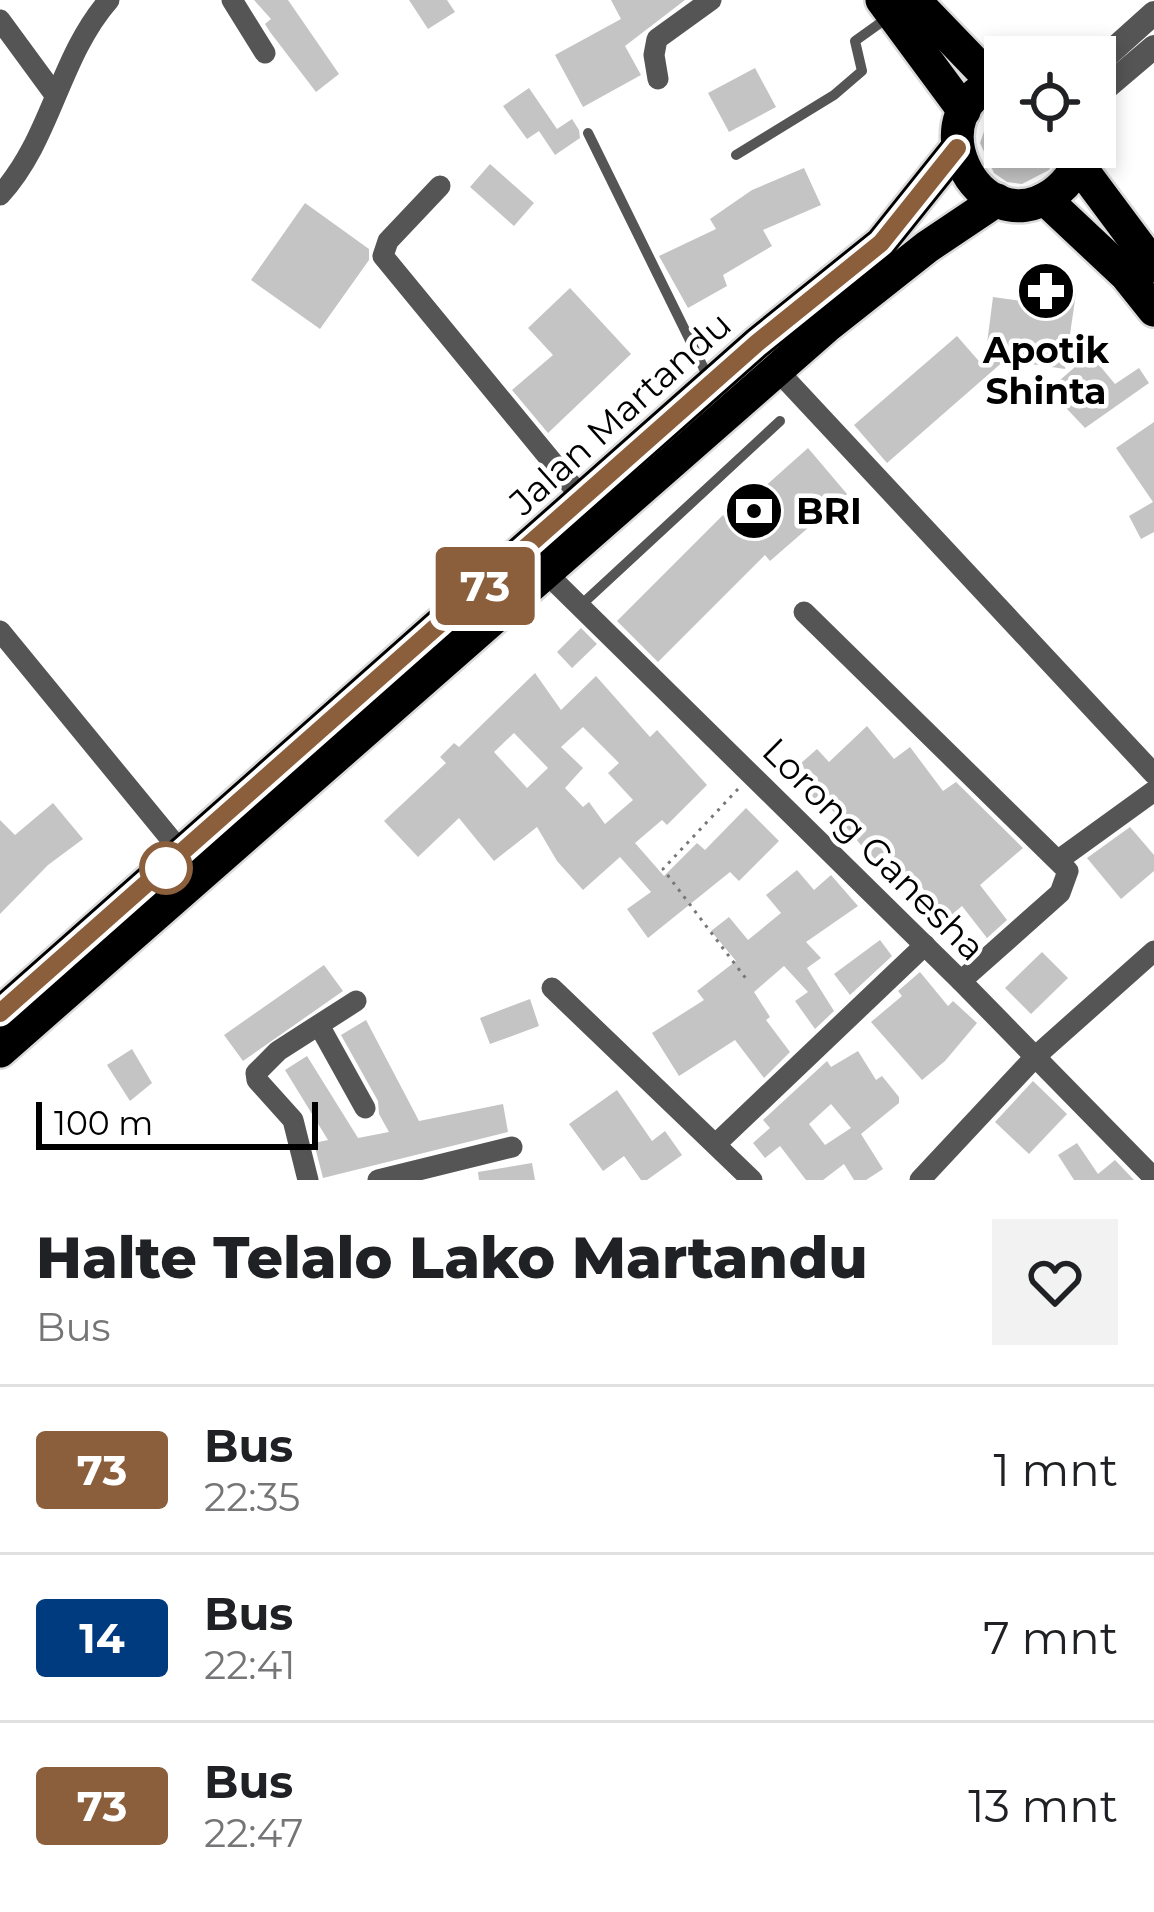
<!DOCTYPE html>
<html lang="id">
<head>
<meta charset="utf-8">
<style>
	:root { --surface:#fff; --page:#f2f2f2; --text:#202124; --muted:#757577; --line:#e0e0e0 }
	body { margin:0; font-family:Montserrat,sans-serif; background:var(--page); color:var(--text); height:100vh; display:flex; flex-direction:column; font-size:45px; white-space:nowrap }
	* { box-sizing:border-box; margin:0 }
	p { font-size:39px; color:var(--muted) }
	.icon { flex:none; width:66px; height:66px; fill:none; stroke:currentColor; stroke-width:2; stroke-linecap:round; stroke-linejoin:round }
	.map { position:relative; height:1180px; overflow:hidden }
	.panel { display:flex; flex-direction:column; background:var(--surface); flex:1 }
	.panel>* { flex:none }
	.badge { padding:0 24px; border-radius:9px; font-size:42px; line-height:78px }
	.fabs { position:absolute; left:984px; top:36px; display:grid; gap:24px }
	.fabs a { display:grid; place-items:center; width:132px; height:132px; border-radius:0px; background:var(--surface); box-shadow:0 6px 18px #0003; font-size:60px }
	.scale { position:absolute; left:36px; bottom:30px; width:282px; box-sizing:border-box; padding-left:12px; border:6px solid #000; border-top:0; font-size:33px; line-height:42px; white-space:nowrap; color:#000; -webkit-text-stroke:9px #fff; paint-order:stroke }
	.map>.badge { position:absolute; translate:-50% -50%; box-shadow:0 0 0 6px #fff }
	.round { display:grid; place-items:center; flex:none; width:126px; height:126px; border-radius:0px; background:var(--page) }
	.headline { display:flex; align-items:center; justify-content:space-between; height:204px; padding:0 36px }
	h1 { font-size:57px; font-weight:800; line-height:90px }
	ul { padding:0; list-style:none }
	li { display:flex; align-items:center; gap:36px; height:168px; padding:0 36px; border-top:3px solid var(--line) }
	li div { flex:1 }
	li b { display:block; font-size:45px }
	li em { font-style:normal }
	li .badge { min-width:132px; font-weight:700; text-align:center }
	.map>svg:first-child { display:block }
</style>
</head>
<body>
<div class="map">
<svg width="1154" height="1180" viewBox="0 0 1154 1180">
	<rect width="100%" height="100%" fill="#fff"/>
	<!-- building -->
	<g fill="#c4c4c4" fill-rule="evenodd">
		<path d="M254 0H288L339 74 316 92 270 32 265 24 271 19Z"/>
		<path d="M409 0H447L455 12 428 29Z"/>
		<path d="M611 0H685L625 46 641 75 583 107 555 55 621 19Z"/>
		<path d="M755 68 776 107 729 132 708 93Z"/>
		<path d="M529 88 557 129 572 119 579 130 580 138 555 155 539 131 527 139 503 106Z"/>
		<path d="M1005 104V147H1061L1049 170 1022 184 1007 182 994 173 980 143 989 117Z"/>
		<path d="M490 164 534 203 514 226 470 187Z"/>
		<path d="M804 168 821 205 763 230 772 246 723 275 727 286 688 308 659 256 716 229 710 219 752 190Z"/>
		<path d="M305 203 369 249V260L320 329 251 280Z"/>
		<path d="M570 288 631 354 548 433 512 390 553 355 528 328Z"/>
		<path d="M1038 288 1076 293 1065 369 1005 360 887 463 854 425 957 336 984 367 993 297 1036 303Z"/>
		<path d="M1090 354 1115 384 1139 368 1149 383 1085 428 1052 393V387Z"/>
		<path d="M1154 422V532L1141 539 1129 516 1153 502 1116 448Z"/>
		<path d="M808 448 847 494 770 561 765 555 658 662 617 621 723 515 727 520Z"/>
		<path d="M581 628 597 644 572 668 557 652Z"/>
		<path d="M535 673 561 710 596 676 650 737 657 730 707 785 667 825 662 820 635 843 664 876 697 843 705 850 746 808 779 841 739 881 730 872 648 938 627 909 651 892 620 857 583 890 557 861 537 827 494 861 459 818 418 857 384 821 446 763 440 757 454 743 459 747ZM583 727 619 763 608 773 633 800 605 824 589 802 583 807 565 788 583 768 561 747ZM514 733 548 768 527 788 494 752Z"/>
		<path d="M867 726 894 759 910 747 943 791 956 782 1023 848 980 885 1007 920 987 938 962 906 948 918 913 877 897 889 828 805 823 810 806 790 816 782 800 764 817 749 829 762Z"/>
		<path d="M53 803 83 839 48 865 0 914V820L15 835Z"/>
		<path d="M1130 827 1154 855V871L1121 899 1087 858Z"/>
		<path d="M797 870 814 890 831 875 858 906 806 942 821 958 807 968 834 1011 815 1029 795 1001 808 992 784 966 754 992 770 1017 766 1020 790 1052 764 1078 735 1040 679 1076 652 1033 704 1000 697 991 736 961 711 931 729 917 748 940 781 913 766 895Z"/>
		<path d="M880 940 892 956 850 995 834 974Z"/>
		<path d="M1042 952 1068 978 1031 1014 1005 988Z"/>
		<path d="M324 965 343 991 243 1061 224 1035Z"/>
		<path d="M920 972 948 1006 953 1001 977 1023 945 1061 922 1080 871 1022 902 996 898 991Z"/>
		<path d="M530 999 539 1026 490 1044 480 1018Z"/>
		<path d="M366 1020 419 1121 503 1104 508 1132 323 1178 314 1143 328 1140 285 1070 307 1056 358 1138 389 1132 379 1114 378 1101 341 1035Z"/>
		<path d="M132 1049 152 1083 130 1101 107 1065Z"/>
		<path d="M858 1051 876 1080 882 1076 899 1097V1103L861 1134 883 1169 866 1180H854L844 1164 823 1180H806L780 1146 765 1158 753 1143 770 1128 763 1120 827 1061 831 1067ZM831 1104 851 1128 825 1145 809 1124Z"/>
		<path d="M1033 1081 1067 1114 1029 1154 995 1122Z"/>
		<path d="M617 1090 652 1141 665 1131 682 1155 647 1180H641L624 1156 603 1171 569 1124Z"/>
		<path d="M1077 1143 1098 1174 1115 1160 1134 1180H1074L1058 1155Z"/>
		<path d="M532 1163 535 1180H479L478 1172Z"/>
	</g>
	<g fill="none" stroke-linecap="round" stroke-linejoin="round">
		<defs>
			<g id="trunk">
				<path d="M882 0 964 111"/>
				<path d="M914 0 994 83"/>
				<path d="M1005 80C908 105 977 247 1053 194 1070 182 1079 167 1082 147"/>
				<path d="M1078 164 1154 266"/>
				<path d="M1045 199 1126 275 1154 310"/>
				<path d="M0 1013 757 343 881 243 957 148"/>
				<path d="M0 1051 827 326 927 247 997 200"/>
			</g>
		</defs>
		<!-- trunk casing -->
		<use href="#trunk" stroke="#dbdbdb" stroke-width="38"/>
		<!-- path -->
		<path stroke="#777" stroke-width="3" stroke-dasharray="3 6" stroke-linecap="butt" d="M738 789 663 869 747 980"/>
		<!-- service -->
		<g stroke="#555" stroke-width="10">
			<path d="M588 133 710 381"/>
			<path d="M736 155 834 95 862 71 855 41 890 16"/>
			<path d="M580 606 780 421"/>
		</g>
		<!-- minor -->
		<g stroke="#555" stroke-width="21">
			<path d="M232 0 265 53"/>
			<path d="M0 20 55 95"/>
			<path d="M658 79 654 55 657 39 711 0"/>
			<path d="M440 186 388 241 383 256 582 498"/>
			<path d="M0 195C51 140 59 57 109 0"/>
			<path d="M777 370 1154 774"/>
			<path d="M544 571 961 981 1154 1178"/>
			<path d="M804 612 1068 871 1060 893 961 981"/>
			<path d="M0 631 183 854"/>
			<path d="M1060 859 1154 791"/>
			<path d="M552 988 752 1180"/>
			<path d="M320 1027 365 1108"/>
			<path d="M717 1143 925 945"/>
			<path d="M308 1180 293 1120 257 1080 256 1073 278 1051 356 1001"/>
			<path d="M378 1180 512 1147"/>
			<path d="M920 1180 1036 1056 1154 951"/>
		</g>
		<!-- tertiary -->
		<g stroke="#555" stroke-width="24">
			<path d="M1095 66 1154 13"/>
			<path d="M1095 97 1154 47"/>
		</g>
		<!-- trunk -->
		<use href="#trunk" stroke="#000" stroke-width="33"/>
	</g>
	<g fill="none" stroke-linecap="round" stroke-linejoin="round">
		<defs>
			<path id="line" d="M0 1013 757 343 881 243 957 148"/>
		</defs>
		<!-- line casing -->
		<use href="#line" stroke="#fff" stroke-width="27"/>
		<!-- line -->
		<use href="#line" stroke="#8b5e3c" stroke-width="18"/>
	</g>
	<!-- icons -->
	<defs>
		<symbol id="pharmacy-disc" viewBox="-11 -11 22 22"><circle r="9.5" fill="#000" stroke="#fff"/><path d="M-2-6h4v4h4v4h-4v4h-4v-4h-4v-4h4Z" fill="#fff"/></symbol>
		<symbol id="bank-disc" viewBox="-11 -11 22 22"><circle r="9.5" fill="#000" stroke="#fff"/><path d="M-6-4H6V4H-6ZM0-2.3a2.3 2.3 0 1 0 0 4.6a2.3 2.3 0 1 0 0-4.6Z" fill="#fff"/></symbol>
	</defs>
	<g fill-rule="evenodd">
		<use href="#pharmacy-disc" x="1013" y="258" width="66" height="66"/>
		<use href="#bank-disc" x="721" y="478" width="66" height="66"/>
	</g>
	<!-- markers -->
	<circle fill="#fff" stroke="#8b5e3c" stroke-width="6" cx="166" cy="868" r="24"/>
	<g text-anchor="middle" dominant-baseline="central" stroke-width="9" stroke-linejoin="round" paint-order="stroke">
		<!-- poi labels -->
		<g font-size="36" font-weight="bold" fill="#000" stroke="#fff">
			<text x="1046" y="350">Apotik<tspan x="1046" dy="41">Shinta</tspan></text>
			<text x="796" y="511" text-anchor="start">BRI</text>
		</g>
		<!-- street labels -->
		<g font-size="36" fill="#000" stroke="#fff">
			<text transform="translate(620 413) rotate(-42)">Jalan Martandu</text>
			<text transform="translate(874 849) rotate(45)">Lorong Ganesha</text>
		</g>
	</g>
</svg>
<div class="fabs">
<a><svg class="icon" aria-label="locate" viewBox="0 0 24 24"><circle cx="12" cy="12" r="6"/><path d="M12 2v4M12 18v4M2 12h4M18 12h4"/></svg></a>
</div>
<div class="scale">100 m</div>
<b class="badge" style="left:485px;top:586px;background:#8b5e3c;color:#fff">73</b>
</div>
<section class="panel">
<div class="headline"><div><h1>Halte Telalo Lako Martandu</h1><p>Bus</p></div><a class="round"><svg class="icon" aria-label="heart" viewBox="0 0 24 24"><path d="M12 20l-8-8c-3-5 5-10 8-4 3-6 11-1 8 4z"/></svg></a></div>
<ul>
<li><span class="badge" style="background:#8b5e3c;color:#fff">73</span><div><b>Bus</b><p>22:35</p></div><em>1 mnt</em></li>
<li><span class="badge" style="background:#003b80;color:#fff">14</span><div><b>Bus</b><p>22:41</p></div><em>7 mnt</em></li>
<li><span class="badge" style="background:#8b5e3c;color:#fff">73</span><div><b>Bus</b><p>22:47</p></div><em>13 mnt</em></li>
</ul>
</section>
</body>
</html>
